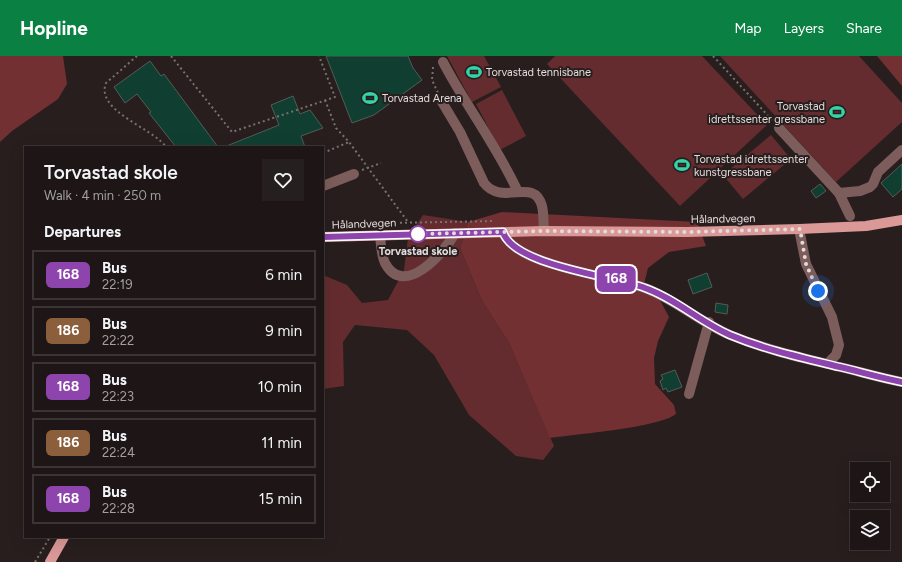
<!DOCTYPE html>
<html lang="en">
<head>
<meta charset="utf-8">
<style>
	:root { --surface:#1e1616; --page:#261f1f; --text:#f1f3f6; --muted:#a19fa1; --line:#3c3535; --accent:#0b8043 }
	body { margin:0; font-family:Figtree,sans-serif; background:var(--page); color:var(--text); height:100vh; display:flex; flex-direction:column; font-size:15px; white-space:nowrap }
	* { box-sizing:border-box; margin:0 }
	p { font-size:13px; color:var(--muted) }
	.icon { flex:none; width:22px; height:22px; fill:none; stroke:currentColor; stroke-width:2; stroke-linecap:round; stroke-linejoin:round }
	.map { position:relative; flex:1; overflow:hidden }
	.details { position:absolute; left:24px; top:90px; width:300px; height:392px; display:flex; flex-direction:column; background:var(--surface); border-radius:0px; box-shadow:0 4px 16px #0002,0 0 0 1px var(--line) }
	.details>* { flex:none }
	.badge { padding:0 8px; border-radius:6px; font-size:14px; line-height:26px }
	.fabs { position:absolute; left:850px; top:406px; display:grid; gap:8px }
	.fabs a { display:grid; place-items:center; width:40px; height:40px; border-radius:0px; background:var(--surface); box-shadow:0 4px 16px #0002,0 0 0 1px var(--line); font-size:20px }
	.you { position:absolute; width:20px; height:20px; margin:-10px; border:3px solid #fff; border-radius:50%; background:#1a73e8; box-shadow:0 0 0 6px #1a73e833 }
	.map>.badge { position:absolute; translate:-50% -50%; box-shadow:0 0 0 2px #fff }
	h2 { padding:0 20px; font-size:15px; line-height:36px }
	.round { display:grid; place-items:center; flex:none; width:42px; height:42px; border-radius:0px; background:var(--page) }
	.head { display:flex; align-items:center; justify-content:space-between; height:68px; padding:0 20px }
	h1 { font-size:19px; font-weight:600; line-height:30px }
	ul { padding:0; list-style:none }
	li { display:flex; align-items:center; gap:12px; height:50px; margin:0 8px 6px; padding:0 12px; border:2px solid var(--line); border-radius:0px }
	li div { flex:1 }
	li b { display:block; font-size:15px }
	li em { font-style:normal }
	li .badge { min-width:44px; font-weight:700; text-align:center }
	header { display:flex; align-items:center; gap:24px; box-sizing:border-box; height:56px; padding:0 20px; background:var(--accent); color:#fff }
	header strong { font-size:19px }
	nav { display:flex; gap:22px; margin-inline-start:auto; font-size:14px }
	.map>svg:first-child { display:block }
</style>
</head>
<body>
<header>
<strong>Hopline</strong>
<nav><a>Map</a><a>Layers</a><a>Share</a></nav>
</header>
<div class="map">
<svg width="902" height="506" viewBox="0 0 902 506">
	<rect width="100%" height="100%" fill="#281e1e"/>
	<!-- green -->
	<g fill="#642c2e">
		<path d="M447 0H484L501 31 472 46Z"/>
		<path d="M555 0H702L767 69 680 150 547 8Z"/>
		<path d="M720 0H859L902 47V66L836 126Z"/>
		<path d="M502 34 526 80 500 94 476 48Z"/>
		<path d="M771 79 791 103 743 143 723 119Z"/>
		<path d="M423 159 468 166 460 192 482 245 509 287 554 390 543 404 516 400 469 359 434 299 407 274 355 269 343 286 344 330 323 333V219L347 229 362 247 388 244 404 214 408 182Z"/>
	</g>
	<!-- forest -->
	<g fill="#733033">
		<path d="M0 0H63L67 28 58 43 12 75 0 86Z"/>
		<path d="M877 0H902V30Z"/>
		<path d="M502 156 697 166 706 190 669 196 648 212 644 228 661 246 669 261 658 285 654 302 655 328 674 349 676 358C658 372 576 378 550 382L509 287 482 245 460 192 468 166Z"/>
	</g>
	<!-- building -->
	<g fill="#103f31" stroke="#525c58">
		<path d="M326 0H408L413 12 422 24 374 59 352 67Z"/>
		<path d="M150 5 161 20 164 18 218 91H176L149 57 151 56 137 38 125 47 114 31Z"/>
		<path d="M293 40 300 58 310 54 323 72 301 80 305 91H224L279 69 271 49Z"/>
		<path d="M902 108V133L893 141 881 127Z"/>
		<path d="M820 128 826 135 816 142 811 135Z"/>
		<path d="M707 217 712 231 693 238 688 224Z"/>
		<path d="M716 247 728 249 727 258 715 256Z"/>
		<path d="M675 314 682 331 668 336 666 332 663 334 660 325 663 323 661 319Z"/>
	</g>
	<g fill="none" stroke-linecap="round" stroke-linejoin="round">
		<!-- path -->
		<g stroke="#797171" stroke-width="2" stroke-dasharray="2 3" stroke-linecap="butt">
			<path d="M137 0 106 27C95 55 153 72 166 91"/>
			<path d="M171 0 232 76 335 41 319 0"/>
			<path d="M713 0 772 64"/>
			<path d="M433 11 432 24 438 37"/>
			<path d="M325 44 336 72 349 86 408 166"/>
			<path d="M323 97 349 86"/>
			<path d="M362 114 381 107"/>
			<path d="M390 167 495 165"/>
			<path d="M35 506 50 481"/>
		</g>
		<!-- minor -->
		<g stroke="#7d5d5c" stroke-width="10">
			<path d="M443 6C466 50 497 90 518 136"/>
			<path d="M442 46 460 76 484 127C503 151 534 120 542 150 544 158 543 167 544 175"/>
			<path d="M779 72 839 137 850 160"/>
			<path d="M323 130 354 118"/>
			<path d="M839 137 860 135 870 131 873 128 878 116 902 94"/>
			<path d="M799 173 806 208 832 261 839 289 836 299 827 308"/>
			<path d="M503 176C514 210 613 220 645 232 676 244 700 266 730 279 766 294 803 302 840 311 861 316 881 322 902 326"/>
			<path d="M380 179C381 188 381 199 385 207 404 243 444 197 455 177"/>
			<path d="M689 338 709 266"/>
		</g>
		<!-- major -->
		<g stroke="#da9897" stroke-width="10">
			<path d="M323 181 544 175 687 176 799 173 866 170 902 164"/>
			<path d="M50 506 64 481"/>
		</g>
	</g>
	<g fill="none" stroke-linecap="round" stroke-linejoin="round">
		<defs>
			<path id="line" d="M323 181 503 176C514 210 614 220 645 232 676 243 700 266 730 279 766 294 803 302 840 311 861 316 881 322 902 326"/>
		</defs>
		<!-- line casing -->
		<use href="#line" stroke="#fff" stroke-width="9"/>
		<!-- line -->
		<use href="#line" stroke="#8e44ad" stroke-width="6"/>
		<!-- walk -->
		<path stroke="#e3dcdc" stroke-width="4" stroke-dasharray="0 7.2" d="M418 178 544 175 687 176 800 173 806 208 818 235"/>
	</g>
	<!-- icons -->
	<defs>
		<symbol id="stadium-bare" viewBox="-9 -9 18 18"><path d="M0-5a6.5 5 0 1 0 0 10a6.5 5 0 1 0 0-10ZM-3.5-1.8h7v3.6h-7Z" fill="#33d4a8" stroke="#281e1e" stroke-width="2.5" paint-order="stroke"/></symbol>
	</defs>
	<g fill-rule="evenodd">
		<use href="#stadium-bare" x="463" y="5" width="22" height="22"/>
		<use href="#stadium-bare" x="359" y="31" width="22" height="22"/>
		<use href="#stadium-bare" x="826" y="45" width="22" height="22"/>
		<use href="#stadium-bare" x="671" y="98" width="22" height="22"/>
	</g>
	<!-- markers -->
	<circle fill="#fff" stroke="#8e44ad" stroke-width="2" cx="418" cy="178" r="8"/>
	<g text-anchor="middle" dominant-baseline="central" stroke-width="4" stroke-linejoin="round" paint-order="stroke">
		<!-- poi labels -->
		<g font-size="11" fill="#e3dcdc" stroke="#281e1e" text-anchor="start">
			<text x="486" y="16">Torvastad tennisbane</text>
			<text x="382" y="42">Torvastad Arena</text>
			<text x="825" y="50" text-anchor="end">Torvastad<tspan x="825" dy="13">idrettssenter gressbane</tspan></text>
			<text x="694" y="103">Torvastad idrettssenter<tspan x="694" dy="13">kunstgressbane</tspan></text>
		</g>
		<!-- street labels -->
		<g font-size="11" fill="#e3dcdc" stroke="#281e1e">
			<text transform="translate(723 163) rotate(-1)">Hålandvegen</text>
			<text transform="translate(364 168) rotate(-2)">Hålandvegen</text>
		</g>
		<!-- stop labels -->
		<g font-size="11" font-weight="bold" fill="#e3dcdc" stroke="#281e1e">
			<text x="418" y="195">Torvastad skole</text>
		</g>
	</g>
</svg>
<div class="fabs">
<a><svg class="icon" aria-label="locate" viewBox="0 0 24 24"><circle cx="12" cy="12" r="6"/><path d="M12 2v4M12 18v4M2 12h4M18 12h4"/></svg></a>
<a><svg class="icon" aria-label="layers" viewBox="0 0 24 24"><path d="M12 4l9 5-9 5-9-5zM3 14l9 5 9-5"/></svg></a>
</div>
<div class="you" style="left:818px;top:235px"></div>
<b class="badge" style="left:616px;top:223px;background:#8e44ad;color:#fff">168</b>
<section class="details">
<div class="head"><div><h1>Torvastad skole</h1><p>Walk · 4 min · 250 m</p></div><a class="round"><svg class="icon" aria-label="heart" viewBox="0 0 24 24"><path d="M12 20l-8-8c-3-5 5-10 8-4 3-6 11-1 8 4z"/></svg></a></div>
<h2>Departures</h2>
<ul>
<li><span class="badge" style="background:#8e44ad;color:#fff">168</span><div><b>Bus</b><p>22:19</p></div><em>6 min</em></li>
<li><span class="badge" style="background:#8b5e3c;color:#fff">186</span><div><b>Bus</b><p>22:22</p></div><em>9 min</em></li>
<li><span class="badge" style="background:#8e44ad;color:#fff">168</span><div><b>Bus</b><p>22:23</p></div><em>10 min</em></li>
<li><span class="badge" style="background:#8b5e3c;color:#fff">186</span><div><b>Bus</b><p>22:24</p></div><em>11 min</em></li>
<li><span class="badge" style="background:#8e44ad;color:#fff">168</span><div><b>Bus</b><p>22:28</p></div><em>15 min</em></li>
</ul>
</section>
</div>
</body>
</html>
